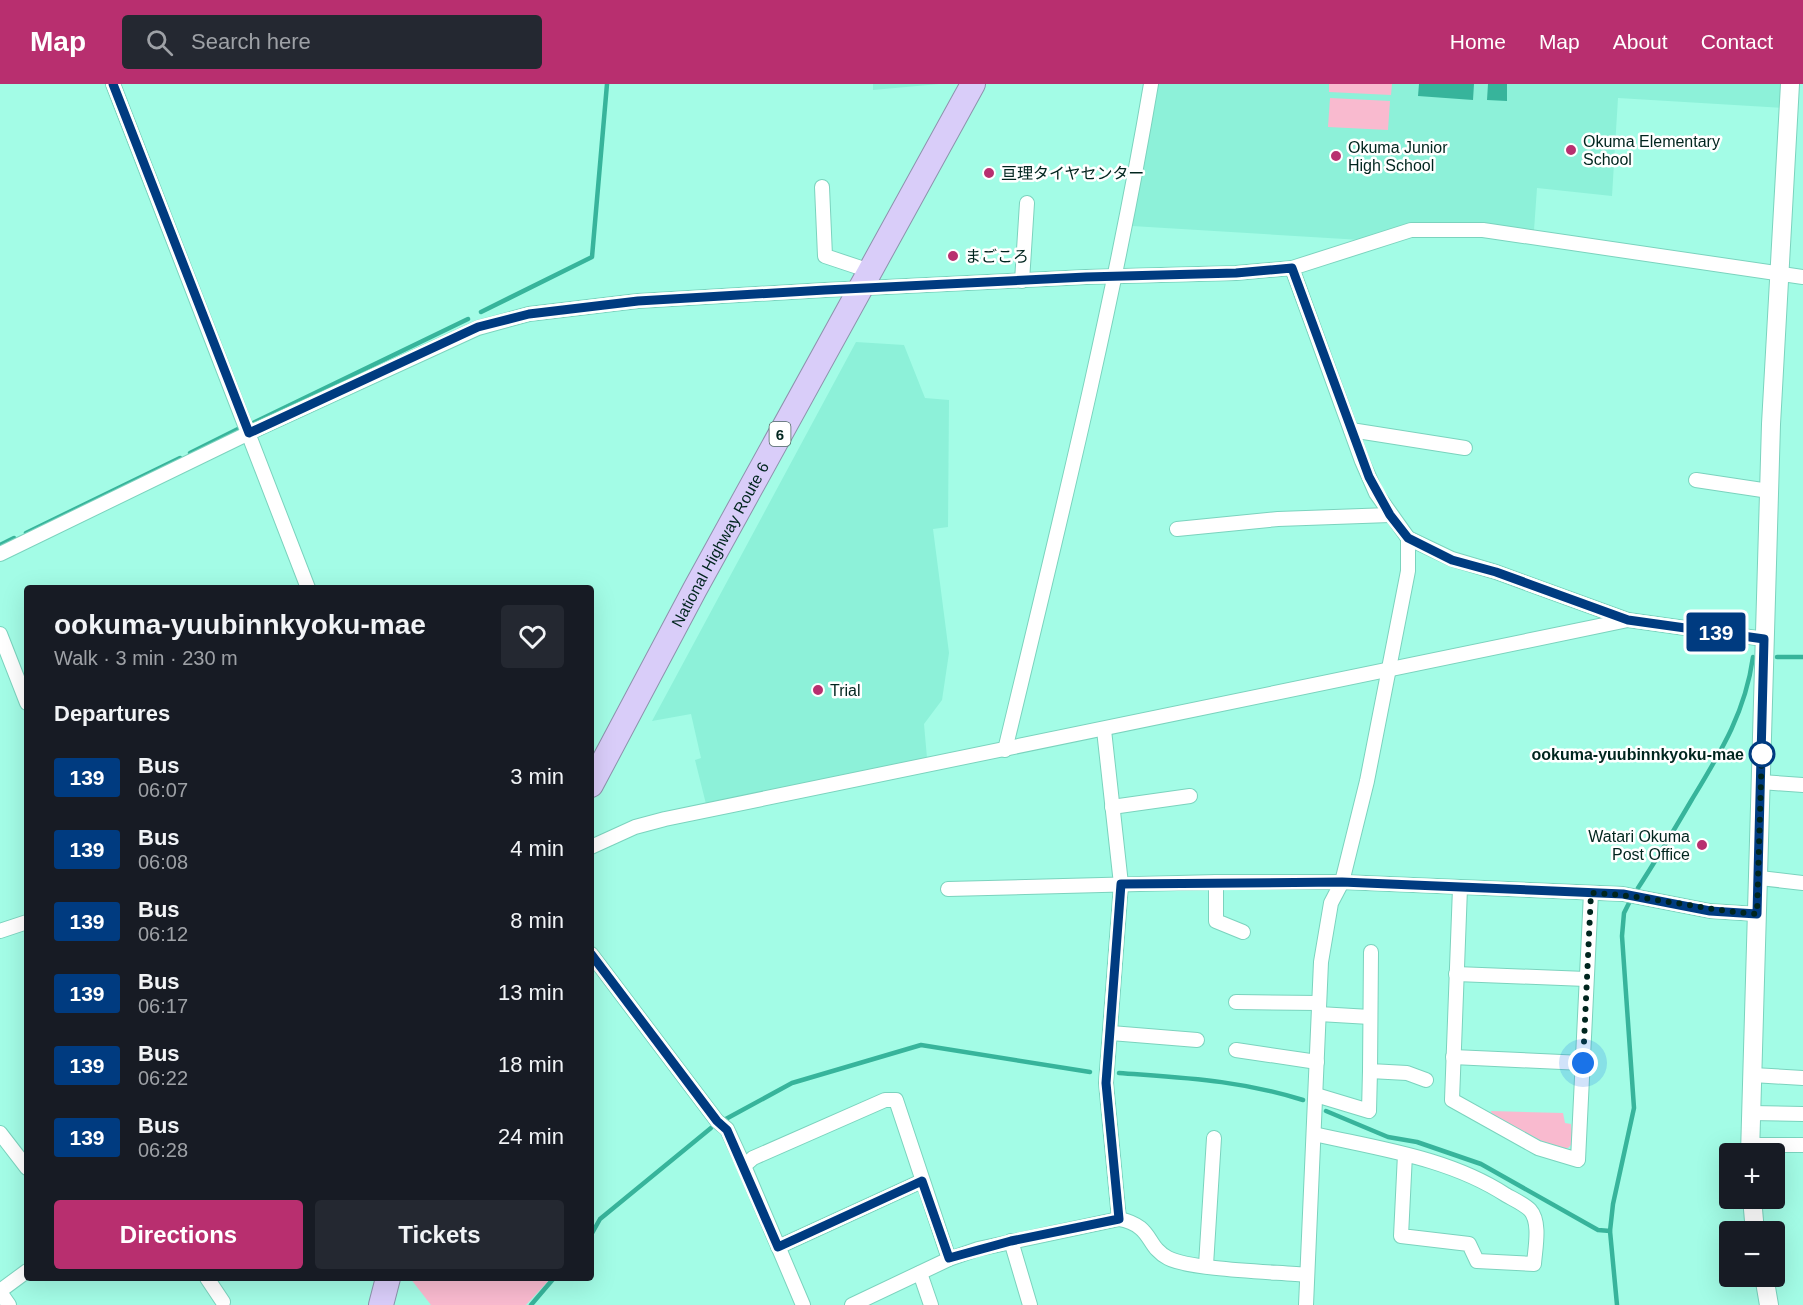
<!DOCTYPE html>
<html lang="en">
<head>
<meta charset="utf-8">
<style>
	:root { --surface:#171b24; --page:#242831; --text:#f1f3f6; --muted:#9ea1a6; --accent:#b82f6f }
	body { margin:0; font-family:Arial,"Noto Sans JP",sans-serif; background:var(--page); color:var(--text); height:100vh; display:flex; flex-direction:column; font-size:22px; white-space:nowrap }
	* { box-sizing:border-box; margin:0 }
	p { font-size:20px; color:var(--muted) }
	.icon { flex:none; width:33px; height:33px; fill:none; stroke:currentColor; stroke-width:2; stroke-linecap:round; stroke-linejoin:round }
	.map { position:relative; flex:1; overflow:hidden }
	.sheet { position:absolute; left:24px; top:501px; width:570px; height:696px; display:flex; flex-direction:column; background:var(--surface); border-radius:6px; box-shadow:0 6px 24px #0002 }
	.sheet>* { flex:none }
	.badge { padding:0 12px; border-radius:4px; font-size:21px; line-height:39px }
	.fabs { position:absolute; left:1719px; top:1059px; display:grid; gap:12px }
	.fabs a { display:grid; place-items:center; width:66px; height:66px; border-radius:6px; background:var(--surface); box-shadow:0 6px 24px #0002; font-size:30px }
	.you { position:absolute; width:30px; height:30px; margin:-15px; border:4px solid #fff; border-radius:50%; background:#1a73e8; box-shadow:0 0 0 9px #1a73e833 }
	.map>.badge { position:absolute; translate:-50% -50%; box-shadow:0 0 0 3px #fff }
	h2 { padding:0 30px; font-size:22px; line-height:54px }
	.round { display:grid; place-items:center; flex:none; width:63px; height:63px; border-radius:6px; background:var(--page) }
	.summary { display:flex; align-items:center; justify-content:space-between; height:102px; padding:0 30px }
	h1 { font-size:28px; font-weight:600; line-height:45px }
	.button { display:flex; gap:12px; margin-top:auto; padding:12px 30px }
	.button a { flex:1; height:69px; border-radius:6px; background:var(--accent); color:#fff; font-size:24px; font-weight:600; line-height:69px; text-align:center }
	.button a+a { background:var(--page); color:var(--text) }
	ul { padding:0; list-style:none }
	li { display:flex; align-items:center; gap:18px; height:72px; padding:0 30px }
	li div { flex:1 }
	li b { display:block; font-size:22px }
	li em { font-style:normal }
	li .badge { min-width:66px; font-weight:700; text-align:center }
	header { display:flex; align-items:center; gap:36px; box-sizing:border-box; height:84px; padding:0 30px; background:var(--accent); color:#fff }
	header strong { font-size:28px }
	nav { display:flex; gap:33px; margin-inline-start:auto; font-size:21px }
	.search { width:420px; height:54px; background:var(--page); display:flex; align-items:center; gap:15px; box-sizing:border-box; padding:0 21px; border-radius:6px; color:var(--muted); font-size:22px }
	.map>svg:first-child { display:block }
</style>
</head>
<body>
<header>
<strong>Map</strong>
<div class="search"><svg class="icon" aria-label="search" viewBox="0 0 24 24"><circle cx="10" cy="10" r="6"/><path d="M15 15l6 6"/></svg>Search here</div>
<nav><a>Home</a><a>Map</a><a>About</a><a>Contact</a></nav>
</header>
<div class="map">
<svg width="1803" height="1221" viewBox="0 0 1803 1221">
	<rect width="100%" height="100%" fill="#a3fce6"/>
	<!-- built -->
	<g fill="#8df1d9">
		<path d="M873 0H939L873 6Z"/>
		<path d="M1156 0H1784L1783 24 1618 14 1612 112 1537 104 1534 146 1438 138 1409 140 1361 156 1132 142Z"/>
		<path d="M856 258 904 261 925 314 949 316 948 443 933 445 949 569 942 616 924 640 927 674 706 720 695 676 701 674 691 630 652 637Z"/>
	</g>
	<!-- green -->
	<g fill="#f9bacf">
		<path d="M1329 0H1392L1391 11 1329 8Z"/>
		<path d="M1330 14 1390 17 1388 46 1328 43Z"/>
		<path d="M1491 1027 1563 1029 1565 1039 1571 1040 1573 1059 1568 1064H1555L1492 1031Z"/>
		<path d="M410 1194H551L526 1221H431Z"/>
	</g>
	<!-- water -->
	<g fill="#37b49b">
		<path d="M1419 0H1474L1473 16 1418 12Z"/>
		<path d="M1488 0H1507V17L1487 16Z"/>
	</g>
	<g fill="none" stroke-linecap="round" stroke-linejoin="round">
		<!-- stream -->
		<g stroke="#37b49b" stroke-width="4.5">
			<path d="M481 228 592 173 607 0"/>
			<path d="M253 339 468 235"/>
			<path d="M190 369 238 345"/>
			<path d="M26 449 180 374"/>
			<path d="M0 461 14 454"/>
			<path d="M1777 573H1803"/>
			<path d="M1638 804C1657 775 1674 746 1691 717 1720 669 1745 630 1753 573"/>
			<path d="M1119 989C1185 994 1239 996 1303 1016"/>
			<path d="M1326 1027 1388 1053 1417 1058 1481 1080 1598 1146 1610 1147 1613 1120 1634 1024 1622 852 1624 829 1629 819"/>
			<path d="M724 1036 792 999 921 961 1090 988"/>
			<path d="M1610 1147 1617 1221"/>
			<path d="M591 1151 600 1135 711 1044"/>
			<path d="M531 1221 554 1194"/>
		</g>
		<defs>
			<g id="street">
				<path d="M113 0 308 504"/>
				<path d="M822 103 825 172 870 187"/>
				<path d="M1292 184 1362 377 1376 409 1408 454 1452 475 1496 488 1628 536 1764 555"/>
				<path d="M1022 197 1027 119"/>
				<path d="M1351 346 1465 364"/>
				<path d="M1696 396 1769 407"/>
				<path d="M1177 445 1278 435 1390 431"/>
				<path d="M0 470 249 349 478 244 529 230 638 217 825 206 1086 193 1236 189 1292 184 1411 146H1483L1803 193"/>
				<path d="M0 550 27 619"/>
				<path d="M1104 646 1121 800 1106 999 1119 1135"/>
				<path d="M1005 666C1058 445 1113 224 1151 0"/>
				<path d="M1761 698 1803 701"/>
				<path d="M1112 723 1190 712"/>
				<path d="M591 763 635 743 665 735 1628 536"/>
				<path d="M1760 794 1803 799"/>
				<path d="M1216 798V837L1243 848"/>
				<path d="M1460 804 1452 1016 1538 1064 1578 1076 1591 809"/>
				<path d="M948 805 1216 798H1342L1623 810 1710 827 1757 830"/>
				<path d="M0 847 27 838"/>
				<path d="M1371 868 1370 987 1407 989 1426 996"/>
				<path d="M591 870 717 1037 727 1045 744 1082"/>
				<path d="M1456 890 1586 895"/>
				<path d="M1236 918 1319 919"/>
				<path d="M1319 930 1370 933"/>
				<path d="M1111 949 1197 956"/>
				<path d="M1236 966 1317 978"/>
				<path d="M1453 973 1583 979"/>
				<path d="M1753 991 1803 994"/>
				<path d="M1316 1011 1369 1027 1370 987"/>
				<path d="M1751 1029 1803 1030"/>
				<path d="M0 1049 27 1084"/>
				<path d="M1314 1050C1380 1065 1449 1074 1506 1111 1513 1115 1524 1120 1530 1126 1541 1138 1535 1165 1534 1180L1477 1177 1469 1160 1401 1152 1405 1070"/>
				<path d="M1750 1061H1803"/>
				<path d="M1011 1157 1030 1221"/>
				<path d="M778 1163 922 1097"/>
				<path d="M1206 1181 1214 1054"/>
				<path d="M920 1189 931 1221"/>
				<path d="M207 1194 223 1218"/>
				<path d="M0 1207 27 1187"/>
				<path d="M0 1208 9 1221"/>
				<path d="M803 1221 744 1082 753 1074 885 1016H896L949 1175"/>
				<path d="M852 1221 949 1175 978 1165 1119 1135C1154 1142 1145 1162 1168 1174 1191 1186 1277 1188 1307 1191"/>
				<path d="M1306 1221 1321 878 1331 819 1342 798 1367 697 1408 487V454"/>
			</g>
			<g id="secondary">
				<path d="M1750 1070 1771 340 1790 0"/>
				<path d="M1752 1114 1755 1148"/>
				<path d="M1764 1192 1769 1221"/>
			</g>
			<g id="highway">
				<path id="s1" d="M591 701 695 505 973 0"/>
				<path d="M381 1221 388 1194"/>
			</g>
		</defs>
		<!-- street casing -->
		<use href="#street" stroke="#7bd3be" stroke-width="16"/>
		<!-- secondary casing -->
		<use href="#secondary" stroke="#7bd3be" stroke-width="20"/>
		<!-- highway casing -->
		<use href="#highway" stroke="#8d92ac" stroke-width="26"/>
		<!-- street -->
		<use href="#street" stroke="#fff" stroke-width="14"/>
		<!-- secondary -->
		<use href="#secondary" stroke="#fff" stroke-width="18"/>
		<!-- highway -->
		<use href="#highway" stroke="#d9cdf9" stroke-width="24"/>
	</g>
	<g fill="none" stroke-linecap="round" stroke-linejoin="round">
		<defs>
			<path id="line" d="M113 0 249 349 478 243 529 230 638 217 825 206 1086 193 1236 189 1292 184 1369 393 1390 431 1408 454 1452 476 1496 488 1628 536 1764 555 1757 830 1710 827 1623 810 1342 798 1121 800 1106 999 1119 1135 1011 1157 949 1174 922 1097 778 1163 727 1046 717 1037 591 870"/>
		</defs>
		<!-- line casing -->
		<use href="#line" stroke="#fff" stroke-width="14"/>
		<!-- line -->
		<use href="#line" stroke="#003b80" stroke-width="9"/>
		<!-- walk -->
		<path stroke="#00251e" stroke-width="6" stroke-dasharray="0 10.8" d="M1583 979 1591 809C1647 811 1701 826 1757 830L1762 663V670"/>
	</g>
	<!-- markers -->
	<g fill="#b82f6f" stroke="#fff" stroke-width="2">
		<circle cx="1571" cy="66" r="6"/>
		<circle cx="1336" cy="72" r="6"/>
		<circle cx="989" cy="89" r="6"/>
		<circle cx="953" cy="172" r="6"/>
		<circle cx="818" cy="606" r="6"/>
		<circle cx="1702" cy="761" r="6"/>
	</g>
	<circle fill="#fff" stroke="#003b80" stroke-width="3" cx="1762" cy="670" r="12"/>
	<g text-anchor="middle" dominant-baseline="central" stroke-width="5" stroke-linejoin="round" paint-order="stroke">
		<!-- shield labels -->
		<rect fill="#fff" stroke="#4c6662" stroke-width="1.5" x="769.5" y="338" width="21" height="24" rx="4.5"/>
		<g font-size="15" font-weight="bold" fill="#00251e">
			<text x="780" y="350">6</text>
		</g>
		<!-- poi labels -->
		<g font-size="16" fill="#00251e" stroke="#fff" text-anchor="start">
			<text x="1583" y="57">Okuma Elementary<tspan x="1583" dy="18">School</tspan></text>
			<text x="1348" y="63">Okuma Junior<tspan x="1348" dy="18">High School</tspan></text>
			<text x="1001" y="89">亘理タイヤセンター</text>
			<text x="965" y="172">まごころ</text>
			<text x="830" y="606">Trial</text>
			<text x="1690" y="752" text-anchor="end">Watari Okuma<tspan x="1690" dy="18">Post Office</tspan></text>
		</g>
		<!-- street labels -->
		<g font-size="16" fill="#00251e" stroke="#fff">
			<text stroke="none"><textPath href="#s1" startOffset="273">National Highway Route 6</textPath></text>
		</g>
		<!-- stop labels -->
		<g font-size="16" font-weight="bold" fill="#00251e" stroke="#fff" text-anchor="end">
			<text x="1744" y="670">ookuma-yuubinnkyoku-mae</text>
		</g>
	</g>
</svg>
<div class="fabs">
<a>+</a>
<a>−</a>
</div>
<div class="you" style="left:1583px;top:979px"></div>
<b class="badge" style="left:1716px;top:548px;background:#003b80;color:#fff">139</b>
<section class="sheet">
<div class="summary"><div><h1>ookuma-yuubinnkyoku-mae</h1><p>Walk · 3 min · 230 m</p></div><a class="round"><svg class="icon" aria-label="heart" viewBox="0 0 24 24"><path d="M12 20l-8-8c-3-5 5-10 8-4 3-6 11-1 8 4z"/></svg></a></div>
<h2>Departures</h2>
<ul>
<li><span class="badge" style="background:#003b80;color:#fff">139</span><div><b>Bus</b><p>06:07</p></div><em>3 min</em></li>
<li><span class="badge" style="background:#003b80;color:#fff">139</span><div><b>Bus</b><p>06:08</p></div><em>4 min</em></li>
<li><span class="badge" style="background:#003b80;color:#fff">139</span><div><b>Bus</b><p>06:12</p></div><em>8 min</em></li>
<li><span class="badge" style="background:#003b80;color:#fff">139</span><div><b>Bus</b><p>06:17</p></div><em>13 min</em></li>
<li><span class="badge" style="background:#003b80;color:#fff">139</span><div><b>Bus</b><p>06:22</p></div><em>18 min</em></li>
<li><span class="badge" style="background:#003b80;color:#fff">139</span><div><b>Bus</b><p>06:28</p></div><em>24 min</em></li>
</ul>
<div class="button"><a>Directions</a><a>Tickets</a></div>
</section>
</div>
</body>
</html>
